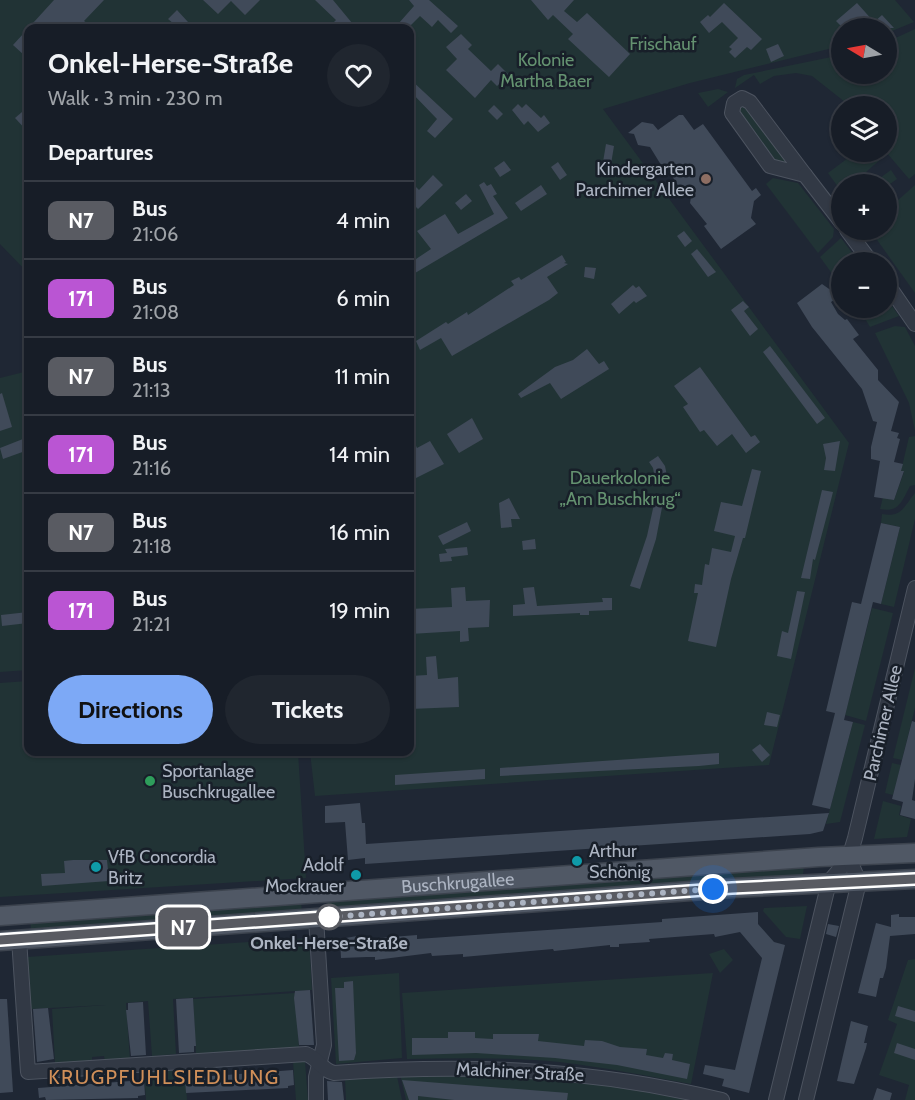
<!DOCTYPE html>
<html lang="en">
<head>
<meta charset="utf-8">
<style>
	:root { --surface:#171d27; --page:#20262f; --text:#f1f3f6; --muted:#9ea2a7; --line:#363b44; --accent:#7da9f6 }
	body { margin:0; font-family:Cabin,sans-serif; background:var(--page); color:var(--text); height:100vh; display:flex; flex-direction:column; font-size:22px; white-space:nowrap }
	* { box-sizing:border-box; margin:0 }
	p { font-size:20px; color:var(--muted) }
	.icon { flex:none; width:33px; height:33px; fill:none; stroke:currentColor; stroke-width:2; stroke-linecap:round; stroke-linejoin:round }
	.map { position:relative; flex:1; overflow:hidden }
	.sheet { position:absolute; left:24px; top:24px; width:390px; height:732px; display:flex; flex-direction:column; background:var(--surface); border-radius:12px; box-shadow:0 2px 4px #0004,0 0 0 2px var(--line) }
	.sheet>* { flex:none }
	.badge { padding:0 12px; border-radius:9px; font-size:21px; line-height:39px }
	.needle { width:39px; rotate:280deg }
	.tools { position:absolute; left:831px; top:18px; display:grid; gap:12px }
	.tools a { display:grid; place-items:center; width:66px; height:66px; border-radius:50%; background:var(--surface); box-shadow:0 2px 4px #0004,0 0 0 2px var(--line); font-size:30px }
	.you { position:absolute; width:30px; height:30px; margin:-15px; border:4px solid #fff; border-radius:50%; background:#1a73e8; box-shadow:0 0 0 9px #1a73e833 }
	.map>.badge { position:absolute; translate:-50% -50%; box-shadow:0 0 0 3px #fff }
	h2 { padding:0 24px; font-size:22px; line-height:54px }
	.round { display:grid; place-items:center; flex:none; width:63px; height:63px; border-radius:32px; background:var(--page) }
	.head { display:flex; align-items:center; justify-content:space-between; height:102px; padding:0 24px }
	h1 { font-size:28px; font-weight:700; line-height:45px }
	.cta { display:flex; gap:12px; margin-top:auto; padding:12px 24px }
	.cta a { flex:1; height:69px; border-radius:36px; background:var(--accent); color:#111; font-size:24px; font-weight:700; line-height:69px; text-align:center }
	.cta a+a { background:var(--page); color:var(--text) }
	ul { padding:0; list-style:none }
	li { display:flex; align-items:center; gap:18px; height:78px; padding:0 24px; border-top:2px solid var(--line) }
	li div { flex:1 }
	li b { display:block; font-size:22px }
	li em { font-style:normal }
	li .badge { min-width:66px; font-weight:700; text-align:center }
	.map>svg:first-child { display:block }
</style>
</head>
<body>
<div class="map">
<svg width="915" height="1100" viewBox="0 0 915 1100">
	<rect width="100%" height="100%" fill="#1f2734"/>
	<!-- green -->
	<g fill="#213335">
		<path d="M0 0H895L914 22 887 33 886 28H842L841 46 690 83 603 109 849 443 769 765 315 796 310 752H410V28H28V273L0 244Z"/>
		<path d="M915 29V174L909 179 886 152 892 146 887 138 886 106H850L812 76 796 73 774 76 760 84 754 75 735 88 737 79 744 75 841 55 842 74H886L887 42Z"/>
		<path d="M718 89 728 92 708 107 698 93Z"/>
		<path d="M741 107 747 108 788 165 776 161 740 113Z"/>
		<path d="M856 152H877L882 158 866 172 873 183 891 170 897 179 887 186 842 184 841 191 828 173Z"/>
		<path d="M773 178 798 183 834 229 833 237 818 253 766 184Z"/>
		<path d="M915 185V293L870 230H886L887 210Z"/>
		<path d="M841 238 859 262H842L841 286 820 257Z"/>
		<path d="M887 299 899 316 870 327 860 310 886 308Z"/>
		<path d="M895 326 905 327 915 346V431L909 403 875 333Z"/>
		<path d="M28 371V670L0 672V378Z"/>
		<path d="M915 436V485L910 486C902 501 899 513 880 509L883 497 894 500 904 472 901 471 909 437Z"/>
		<path d="M915 493V519L894 607 881 604 900 527 881 523 882 514C902 518 904 506 915 493Z"/>
		<path d="M872 608 893 613 866 721 845 715Z"/>
		<path d="M915 668V708L902 760 893 758Z"/>
		<path d="M28 681V752H298L306 878 0 897V683Z"/>
		<path d="M853 722 865 725 840 822 826 824Z"/>
		<path d="M892 763 901 765 893 795 885 793Z"/>
		<path d="M883 801 901 806 899 815 911 819 907 837 874 839Z"/>
		<path d="M804 866 803 875 328 911 327 899Z"/>
		<path d="M301 900 302 914 31 931 30 918Z"/>
		<path d="M807 906 800 939 786 937 763 911 764 908Z"/>
		<path d="M309 938 312 990 173 999 176 1054 152 1056 148 1001 126 1003 130 1060 105 1062 104 1056 92 1057V1063H55L52 1009 106 1005 31 1009 27 957Z"/>
		<path d="M724 949 733 960 720 973 709 954Z"/>
		<path d="M915 959V1100H905L909 1085 879 1075 897 1024 888 1020 908 960Z"/>
		<path d="M399 973 402 1058 336 1064 331 978Z"/>
		<path d="M713 973 691 1084C647 1076 603 1067 559 1062 509 1057 457 1058 407 1059L402 993Z"/>
		<path d="M295 993 299 1048 196 1054 193 999Z"/>
		<path d="M305 1061 308 1100H296L293 1062Z"/>
		<path d="M185 1070 187 1100H146L144 1072Z"/>
		<path d="M400 1074C497 1074 592 1079 686 1100H406Z"/>
		<path d="M397 1076 402 1100H346L345 1079Z"/>
	</g>
	<!-- building -->
	<g fill="#404a59">
		<path d="M54 0H104L84 21 87 23 82 28H28V50L24 55 13 45Z"/>
		<path d="M203 0H260L245 15 231 1 218 14Z"/>
		<path d="M315 0H333L352 23 347 28H328L336 20Z"/>
		<path d="M409 0H429L458 26 451 33 438 20 432 27 420 16 408 28H405L399 23 414 6Z"/>
		<path d="M531 0H574L564 11 577 22 587 13 630 54 609 77 568 39 573 34 553 15 548 20Z"/>
		<path d="M724 3 762 39 751 50 747 47 735 58 729 52 732 49 729 47 738 38 722 22 709 33 700 22 708 15 710 17Z"/>
		<path d="M857 3 874 22 882 15 894 28H843L836 21Z"/>
		<path d="M177 10 188 22 181 28H169L174 24 168 19Z"/>
		<path d="M461 34 472 45 468 49 491 71 498 64 509 75 497 86 491 80 475 98 446 70 457 59 446 47Z"/>
		<path d="M778 44 784 56 771 62 766 49Z"/>
		<path d="M410 79 453 119 435 138 427 131 437 119 410 91Z"/>
		<path d="M518 104 522 108 526 104 541 118 544 115 550 123 538 132 528 121 524 125 512 110Z"/>
		<path d="M494 105 503 114 497 120 488 111Z"/>
		<path d="M22 112 28 119V132L15 118Z"/>
		<path d="M679 115H683L694 130 703 124 752 191 756 188 761 195 754 201 751 218 756 224 721 249 704 226 707 224 690 203 691 197 685 196 670 173H666L650 147 638 145 634 134 628 133 642 122 653 124 658 130Z"/>
		<path d="M606 144 614 146 611 164 603 162Z"/>
		<path d="M504 161 511 170 500 177 494 168Z"/>
		<path d="M558 162 567 175 560 180 551 167Z"/>
		<path d="M433 175 443 185 418 209 410 201V192L415 186 419 190Z"/>
		<path d="M484 182 487 186 491 184 497 194 493 196 508 218 410 276V263L431 249 417 231 445 214 458 234 494 214 479 185Z"/>
		<path d="M541 185 547 194 521 211 515 203Z"/>
		<path d="M466 194 472 201 461 210 455 203Z"/>
		<path d="M684 231 692 241 685 247 677 236Z"/>
		<path d="M697 249 716 272 708 277 691 254Z"/>
		<path d="M562 255 566 262 564 263 568 264 547 277 558 293 549 300 452 356 441 338 420 350 416 341 446 322 448 324 467 312 468 315 514 285 511 281 519 277 521 280Z"/>
		<path d="M585 267 596 268 594 279 584 277Z"/>
		<path d="M822 284 832 291 834 300 831 302 838 314 845 320 847 319 859 335 853 339 878 370V380L899 402 891 431 899 433 897 438 900 439 894 462 903 464 901 471H904L894 500 874 497 880 461 871 459V447L877 422 873 421 862 389 812 327 797 303Z"/>
		<path d="M633 285 636 288 639 286 647 296 636 303 634 301 619 314 611 304Z"/>
		<path d="M743 301 749 307 744 311 758 329 750 336 731 310Z"/>
		<path d="M770 346 825 418 817 424 763 352Z"/>
		<path d="M587 349 599 364 604 361 609 369 561 399 550 383 521 398 518 394 555 367 573 360Z"/>
		<path d="M700 367 751 437 755 435 760 442 746 453 732 434 717 446 704 430 700 432 683 407 688 404 674 386Z"/>
		<path d="M2 393 12 427 0 431V394Z"/>
		<path d="M472 418 483 439 459 453 447 434Z"/>
		<path d="M410 433 417 448 430 441 444 464 410 481Z"/>
		<path d="M28 437V450L3 459 0 448Z"/>
		<path d="M840 441 835 471 824 470 826 458 823 444Z"/>
		<path d="M658 456 665 466 668 481 656 484 653 468 649 462Z"/>
		<path d="M752 469 761 471 745 538H743L731 579 716 647 688 641 698 593H694L695 584 702 585 705 564 709 565 712 548 731 552 735 536 714 531 721 502 742 506Z"/>
		<path d="M822 490 833 492 831 500 815 560 813 559 810 579 801 578Z"/>
		<path d="M653 495 664 497 656 539 640 589 630 586 647 536 654 504H651Z"/>
		<path d="M509 498 520 519H511L512 527 501 528 499 503Z"/>
		<path d="M467 522 471 531 443 545 438 536Z"/>
		<path d="M881 523 900 527 881 604 873 602 844 720 853 722 830 809 812 805 835 713 826 711 852 602 861 604Z"/>
		<path d="M535 539 536 549 523 550 522 541Z"/>
		<path d="M467 547 468 555 451 557 452 561 440 562 439 554 447 553 445 549Z"/>
		<path d="M465 587 466 601 490 600 489 627 468 628 469 641 460 642V631L410 634V609L452 607 451 588Z"/>
		<path d="M534 587 537 606 603 602 602 598H612V610L589 611V615H580V613L513 616V605L525 604 523 588Z"/>
		<path d="M797 591 805 592 791 659 777 656 782 631 788 633Z"/>
		<path d="M28 612V623L2 626 1 615Z"/>
		<path d="M436 656 438 679 458 677 459 707 410 709V676L427 675 426 657Z"/>
		<path d="M767 712 780 715 777 727 764 725Z"/>
		<path d="M912 721 915 722V779L912 800 915 801V819L900 815 903 802 892 799Z"/>
		<path d="M760 744 770 755 762 762 752 750Z"/>
		<path d="M719 753V764L699 766 500 776V768Z"/>
		<path d="M485 769V779L395 785V775Z"/>
		<path d="M360 803 362 823H365L366 844 829 813 823 831 810 834 365 864V858L348 860 345 822 325 823V806Z"/>
		<path d="M73 860H107L109 881 42 886 41 874 65 873 64 861Z"/>
		<path d="M758 912V924L774 942 785 945 749 1093 722 1086 724 1079 703 1074 705 1065 735 1070 762 958 740 932 715 937 714 934 649 939 650 942 619 944V947H610V945L554 951 553 949 463 957V954L432 956 431 953 375 960V957H367L341 958 340 939 357 936V938L366 939 417 935V939L662 922V919Z"/>
		<path d="M899 914V917H915V934L890 936 886 968 883 978H880L876 997 858 993 876 923 891 927V915Z"/>
		<path d="M828 924 839 926 836 937 826 934Z"/>
		<path d="M353 981 356 1053 354 1060 339 1061 335 988H344V982Z"/>
		<path d="M310 990 314 1045H299L294 998 295 991Z"/>
		<path d="M193 998 196 1046H194V1052L179 1053 176 999Z"/>
		<path d="M0 999H7L13 1092 0 1093Z"/>
		<path d="M143 1002 146 1055 131 1056 126 1010H128V1003Z"/>
		<path d="M898 1006 915 1011V1022L895 1016Z"/>
		<path d="M48 1008 54 1059 37 1062 33 1009Z"/>
		<path d="M851 1021 868 1026 864 1043H867L866 1048 854 1084 837 1081Z"/>
		<path d="M448 1032H475V1038L493 1039V1034H539L538 1041 584 1046 585 1040 602 1041 620 1047 647 1049 646 1055 663 1058 665 1053 673 1054 672 1060 690 1064 687 1079 617 1065 555 1058 476 1053 412 1055V1038H448Z"/>
		<path d="M897 1043 915 1049V1060L894 1053Z"/>
		<path d="M293 1070 294 1085 288 1086V1088L186 1093 185 1078Z"/>
		<path d="M144 1080 145 1095 138 1096V1098L46 1100 45 1097 39 1098 38 1088Z"/>
		<path d="M402 1080 568 1093 567 1100H454L418 1096V1100H409Z"/>
		<path d="M327 1081 342 1082 344 1100H328Z"/>
		<path d="M877 1088 892 1093 890 1100H873Z"/>
	</g>
	<g fill="none" stroke-linecap="round" stroke-linejoin="round">
		<defs>
			<g id="minor">
				<path d="M742 98 750 102 805 175 770 166 732 113 734 103Z"/>
				<path d="M805 175 842 223"/>
				<path d="M847 230 871 262"/>
				<path d="M886 282 915 324"/>
				<path d="M316 918 324 1045 316 1077V1100"/>
				<path d="M19 939 28 1072 306 1054C318 1058 321 1070 334 1073 470 1064 589 1068 722 1100"/>
				<path d="M776 1100 829 882 849 858 855 838 915 588"/>
				<path d="M806 1100 859 882 849 858"/>
			</g>
			<g id="major">
				<path id="s1" d="M0 916 819 857 915 853"/>
				<path d="M0 941 732 888 915 879"/>
			</g>
		</defs>
		<!-- minor casing -->
		<use href="#minor" stroke="#4d5460" stroke-width="16"/>
		<!-- major casing -->
		<use href="#major" stroke="#3c434e" stroke-width="21"/>
		<!-- minor -->
		<use href="#minor" stroke="#323945" stroke-width="14"/>
		<!-- major -->
		<use href="#major" stroke="#505865" stroke-width="18"/>
	</g>
	<g fill="none" stroke-linecap="round" stroke-linejoin="round">
		<defs>
			<path id="line" d="M0 940 732 888 915 879"/>
		</defs>
		<!-- line casing -->
		<use href="#line" stroke="#fff" stroke-width="14"/>
		<!-- line -->
		<use href="#line" stroke="#595b62" stroke-width="9"/>
		<!-- walk -->
		<path stroke="#acb4c2" stroke-width="6" stroke-dasharray="0 10.8" d="M329 917 713 889"/>
	</g>
	<!-- markers -->
	<circle fill="#8d6e63" stroke="#181f29" stroke-width="2" cx="706" cy="179" r="6"/>
	<circle fill="#2e9e5b" stroke="#181f29" stroke-width="2" cx="150" cy="781" r="6"/>
	<g fill="#0f9aa8" stroke="#181f29" stroke-width="2">
		<circle cx="577" cy="861" r="6"/>
		<circle cx="96" cy="867" r="6"/>
		<circle cx="356" cy="875" r="6"/>
	</g>
	<circle fill="#fff" stroke="#595b62" stroke-width="3" cx="329" cy="917" r="12"/>
	<g text-anchor="middle" dominant-baseline="central" stroke-width="5" stroke-linejoin="round" paint-order="stroke">
		<!-- park labels -->
		<g font-size="18" fill="#649270" stroke="#181f29">
			<text x="663" y="44">Frischauf</text>
			<text x="546" y="60">Kolonie<tspan x="546" dy="21">Martha Baer</tspan></text>
			<text x="620" y="478">Dauerkolonie<tspan x="620" dy="21">„Am Buschkrug“</tspan></text>
		</g>
		<!-- poi labels -->
		<g font-size="18" fill="#acb4c2" stroke="#181f29" text-anchor="start">
			<text x="694" y="169" text-anchor="end">Kindergarten<tspan x="694" dy="21">Parchimer Allee</tspan></text>
			<text x="162" y="771">Sportanlage<tspan x="162" dy="21">Buschkrugallee</tspan></text>
			<text x="589" y="851">Arthur<tspan x="589" dy="21">Schönig</tspan></text>
			<text x="108" y="857">VfB Concordia<tspan x="108" dy="21">Britz</tspan></text>
			<text x="344" y="865" text-anchor="end">Adolf<tspan x="344" dy="21">Mockrauer</tspan></text>
		</g>
		<!-- street labels -->
		<g font-size="18" fill="#acb4c2" stroke="#181f29">
			<text transform="translate(883 723) rotate(-77)">Parchimer Allee</text>
			<text stroke="none"><textPath href="#s1" startOffset="459">Buschkrugallee</textPath></text>
			<text transform="translate(520 1072) rotate(3)">Malchiner Straße</text>
		</g>
		<!-- stop labels -->
		<g font-size="18" font-weight="bold" fill="#acb4c2" stroke="#181f29">
			<text x="329" y="943">Onkel-Herse-Straße</text>
		</g>
		<!-- neighbourhood labels -->
		<g font-size="20" letter-spacing="1.5" fill="#d08f59" stroke="#181f29">
			<text x="164" y="1077">KRUGPFUHLSIEDLUNG</text>
		</g>
	</g>
</svg>
<div class="tools">
<a><svg class="needle" viewBox="-14 -14 28 28"><path d="M0-13l5 13h-10z" fill="#e53935"/><path d="M0 13l5-13h-10z" fill="#9ea2a7"/></svg></a>
<a><svg class="icon" aria-label="layers" viewBox="0 0 24 24"><path d="M12 4l9 5-9 5-9-5zM3 14l9 5 9-5"/></svg></a>
<a>+</a>
<a>−</a>
</div>
<div class="you" style="left:713px;top:889px"></div>
<b class="badge" style="left:183px;top:927px;background:#595b62;color:#fff">N7</b>
<section class="sheet">
<div class="head"><div><h1>Onkel-Herse-Straße</h1><p>Walk · 3 min · 230 m</p></div><a class="round"><svg class="icon" aria-label="heart" viewBox="0 0 24 24"><path d="M12 20l-8-8c-3-5 5-10 8-4 3-6 11-1 8 4z"/></svg></a></div>
<h2>Departures</h2>
<ul>
<li><span class="badge" style="background:#595b62;color:#fff">N7</span><div><b>Bus</b><p>21:06</p></div><em>4 min</em></li>
<li><span class="badge" style="background:#ba55d3;color:#fff">171</span><div><b>Bus</b><p>21:08</p></div><em>6 min</em></li>
<li><span class="badge" style="background:#595b62;color:#fff">N7</span><div><b>Bus</b><p>21:13</p></div><em>11 min</em></li>
<li><span class="badge" style="background:#ba55d3;color:#fff">171</span><div><b>Bus</b><p>21:16</p></div><em>14 min</em></li>
<li><span class="badge" style="background:#595b62;color:#fff">N7</span><div><b>Bus</b><p>21:18</p></div><em>16 min</em></li>
<li><span class="badge" style="background:#ba55d3;color:#fff">171</span><div><b>Bus</b><p>21:21</p></div><em>19 min</em></li>
</ul>
<div class="cta"><a>Directions</a><a>Tickets</a></div>
</section>
</div>
</body>
</html>
